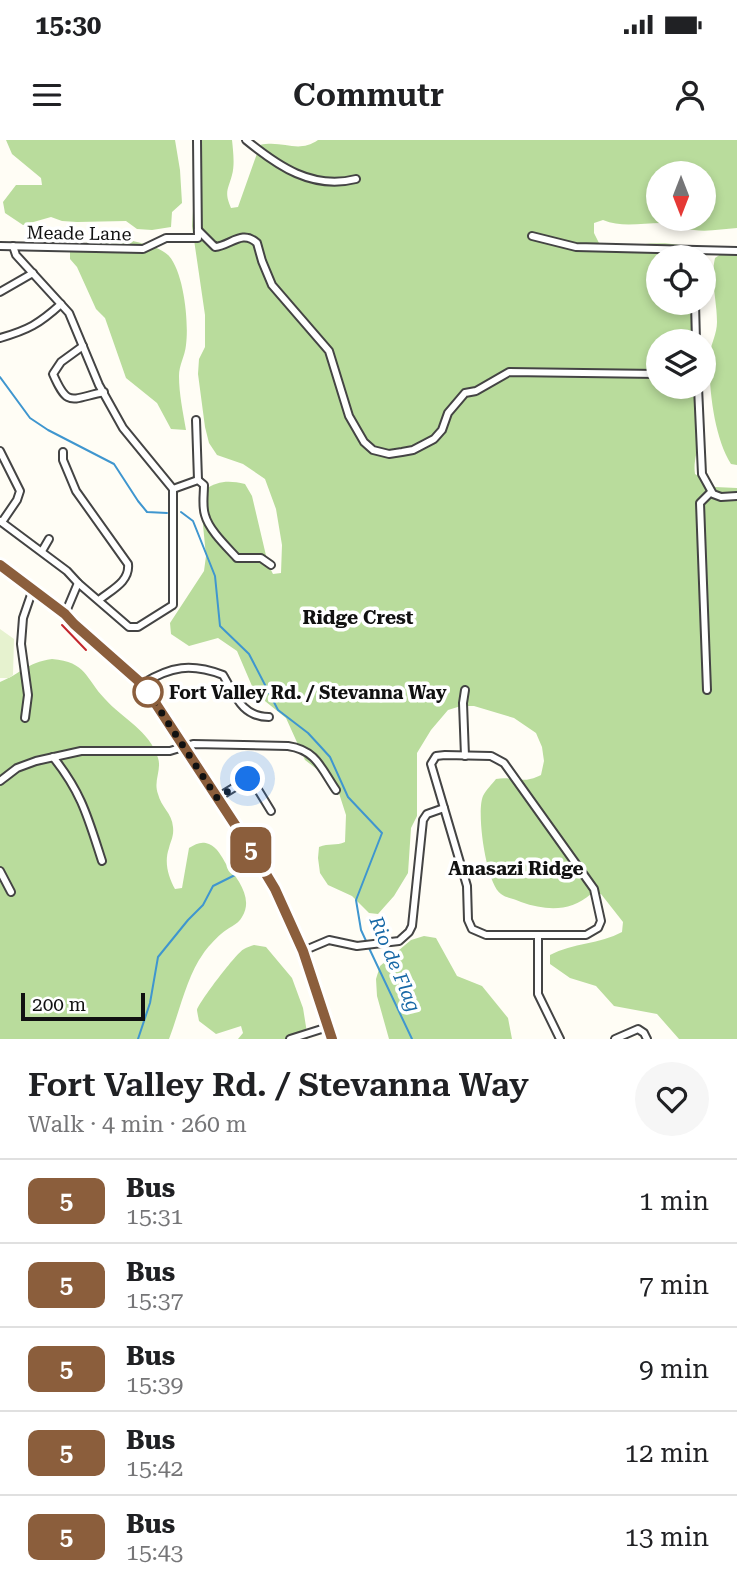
<!DOCTYPE html>
<html lang="en">
<head>
<meta charset="utf-8">
<style>
	:root { --surface:#fff; --page:#f6f6f6; --text:#202124; --muted:#757577; --line:#e0e0e0 }
	body { margin:0; font-family:"Roboto Serif",serif; background:var(--page); color:var(--text); height:100vh; display:flex; flex-direction:column; font-size:26px; white-space:nowrap }
	* { box-sizing:border-box; margin:0 }
	p { font-size:23px; color:var(--muted) }
	.icon { flex:none; width:38px; height:38px; fill:none; stroke:currentColor; stroke-width:2; stroke-linecap:round; stroke-linejoin:round }
	.map { position:relative; height:899px; overflow:hidden }
	.side { display:flex; flex-direction:column; background:var(--surface); flex:1 }
	.side>* { flex:none }
	.badge { padding:0 14px; border-radius:10px; font-size:24px; line-height:46px }
	.needle { width:46px; rotate:180deg }
	.tools { position:absolute; left:646px; top:21px; display:grid; gap:14px }
	.tools a { display:grid; place-items:center; width:70px; height:70px; border-radius:50%; background:var(--surface); box-shadow:0 4px 10px #0003; font-size:35px }
	.scale { position:absolute; left:21px; bottom:18px; width:124px; box-sizing:border-box; padding-left:7px; border:4px solid #111; border-top:0; font-size:19px; line-height:24px; white-space:nowrap; color:#111; -webkit-text-stroke:5px #fff; paint-order:stroke }
	.you { position:absolute; width:35px; height:35px; margin:-18px; border:5px solid #fff; border-radius:50%; background:#1a73e8; box-shadow:0 0 0 10px #1a73e833 }
	.map>.badge { position:absolute; translate:-50% -50%; box-shadow:0 0 0 4px #fff }
	.round { display:grid; place-items:center; flex:none; width:74px; height:74px; border-radius:37px; background:var(--page) }
	.summary { display:flex; align-items:center; justify-content:space-between; height:119px; padding:0 28px }
	h1 { font-size:33px; font-weight:600; line-height:52px }
	ul { padding:0; list-style:none }
	li { display:flex; align-items:center; gap:21px; height:84px; padding:0 28px; border-top:2px solid var(--line) }
	li div { flex:1 }
	li b { display:block; font-size:26px }
	li em { font-style:normal }
	li .badge { min-width:77px; font-weight:700; text-align:center }
	.status { display:flex; justify-content:space-between; align-items:center; height:49px; padding:0 35px; background:var(--surface); direction:ltr }
	.status svg { height:19px; fill:currentColor }
	header { display:flex; justify-content:space-between; align-items:center; height:91px; padding:0 28px; background:var(--surface); font-size:32px; font-weight:600 }
	.map>svg:first-child { display:block }
</style>
</head>
<body>
<div class="status"><b>15:30</b><svg viewBox="0 0 49 12"><path d="M0 12V9h3v3zM5 12V6h3v6zM10 12V3h3v9zM15 12V0h3v12zM26 1h20v11H26zM47 4h2v5h-2z"/></svg></div>
<header><svg class="icon" aria-label="menu" viewBox="0 0 24 24"><path d="M4 6h16M4 12h16M4 18h16"/></svg>Commutr<svg class="icon" aria-label="person" viewBox="0 0 24 24"><circle cx="12" cy="8" r="4"/><path d="M4 21q1-7 8-7t8 7"/></svg></header>
<div class="map">
<svg width="737" height="899" viewBox="0 0 737 899">
	<rect width="100%" height="100%" fill="#fffdf5"/>
	<!-- forest -->
	<g fill="#b9dc9c" fill-rule="evenodd">
		<path d="M6 0H175L180 30 182 63 172 72 171 87 152 90 137 89 126 81 77 82 62 81 51 77 23 85 5 73 3 62 16 45H42L41 38 12 14Z"/>
		<path d="M194 0H232C233 10 235 25 232 35 228 50 224 52 231 68L238 67 260 5C284 0 298 14 318 0H737V88C723 89 708 92 694 90 683 89 674 84 662 83 641 83 622 88 603 80L594 83V93L599 103C626 110 652 99 679 105L687 117H658V163H697V201H658V247H693C695 264 699 282 698 299 698 312 693 321 695 334L715 347 737 348V899H679L657 874 614 866 596 846 570 838 550 824V815C573 803 600 804 622 792L623 782 601 754H591C570 772 547 771 521 762 515 759 506 758 501 754 486 744 476 672 483 656 486 650 492 644 496 639 514 636 522 645 541 635L544 621 542 607 536 593 514 578 474 566H461L448 570 431 590 417 613V676L411 688 408 733 394 756 378 774 369 773 352 756 328 745 320 733 318 718 319 707C329 703 336 706 345 702L346 675 336 644 305 620 286 578 255 553 237 511 218 498 189 506 171 494 170 483 204 431 206 416 201 364 204 350C218 341 228 340 245 344L252 356 268 424 273 434 281 433 282 405 276 369 265 339 243 324 217 315 209 303 205 287 198 234 199 219 205 207V175L192 86 193 71 198 58ZM658 33H704V79H658Z"/>
		<path d="M114 98C127 99 161 106 169 116 184 133 189 183 186 205 185 216 179 225 179 236 179 254 183 272 186 290L171 289 157 263 126 238 105 178 96 169 77 127 70 119V109C85 102 98 99 114 98Z"/>
		<path d="M737 108V325L731 324C714 297 708 246 710 214 711 203 717 194 717 182 717 160 710 139 715 118L727 110Z"/>
		<path d="M52 519C87 522 85 538 105 559 122 578 150 591 158 618 162 630 153 641 158 654 161 667 172 673 173 687 174 696 171 700 169 708 164 722 168 736 175 749L182 748 189 708C196 704 201 701 209 704 217 707 222 717 226 724 237 738 254 758 242 777 238 785 227 788 221 794 215 799 207 808 203 814 187 836 179 873 169 899H0V542C22 533 26 523 52 519Z"/>
		<path d="M424 796 436 798 457 836 482 846 508 878 512 899H389L377 856 376 839 380 826 411 800Z"/>
		<path d="M254 805 266 807 292 838 303 868 308 899H238L243 893 241 886 216 894 199 881C199 881 197 871 197 870 199 862 237 812 244 809 247 807 251 806 254 805Z"/>
	</g>
	<!-- pitch -->
	<path fill="#e6f2cf" d="M0 489 14 499 13 535 9 538H0Z"/>
	<g fill="none" stroke-linecap="round" stroke-linejoin="round">
		<!-- stream -->
		<g stroke="#3f96cf" stroke-width="2">
			<path d="M0 237 30 278 48 290 114 324 138 361 147 372 167 373"/>
			<path d="M181 372 193 381 215 436 220 486 249 514 278 570 308 593 320 606 330 617 348 657 382 693 356 760 361 790 367 803"/>
			<path d="M369 808 412 899"/>
			<path d="M138 899 150 863 158 817 188 780 203 765 213 746 245 730 252 718"/>
		</g>
		<defs>
			<g id="minor">
				<path d="M246 0C278 26 312 50 356 39"/>
				<path d="M198 90 215 107C230 106 242 89 257 103L262 121 272 145 329 211 349 276 364 302 373 310 389 314 402 312 413 310 434 299 442 290 448 273 465 253 476 251 509 232 658 234"/>
				<path d="M532 96 576 107 737 111"/>
				<path d="M0 106 143 109 166 98H198L197 0"/>
				<path d="M0 152 33 133"/>
				<path d="M695 163 696 201"/>
				<path d="M0 198C28 190 39 184 61 164"/>
				<path d="M83 206 61 222 53 234C68 268 70 259 104 252"/>
				<path d="M698 247 702 334 713 354 721 357 737 356"/>
				<path d="M196 280 198 340"/>
				<path d="M0 311 20 351 17 360 2 382"/>
				<path d="M63 312V320L76 351 128 424C130 442 111 450 99 460"/>
				<path d="M173 349 198 340 204 345C204 355 202 366 205 375 209 390 226 406 237 418H261L271 425"/>
				<path d="M0 381 67 431 78 443 129 487H138L173 465V349L123 288 99 245 69 173 16 115 13 106"/>
				<path d="M42 411 49 399"/>
				<path d="M65 474 78 443"/>
				<path d="M142 544C171 526 191 523 223 535 235 555 242 577 269 577"/>
				<path d="M707 550 700 363 711 352"/>
				<path d="M25 578 28 555 21 504 23 478 33 449"/>
				<path d="M445 615 491 616 504 623 594 749 601 781 598 788 586 795H486L472 789 468 780 467 746 431 624 436 616Z"/>
				<path d="M465 616 463 563 465 550"/>
				<path d="M53 617C82 653 88 678 102 721"/>
				<path d="M0 641 17 628 36 621 81 611H170L193 604 288 606C316 610 321 628 336 650"/>
				<path d="M217 658 248 639 254 643 271 671"/>
				<path d="M0 731 11 752"/>
				<path d="M538 796V854L560 899"/>
				<path d="M303 811 329 800 357 806 399 801 409 792 412 786 423 680 427 674 444 668"/>
				<path d="M290 899 328 887"/>
				<path d="M615 899 638 889 644 893 647 899"/>
			</g>
			<path id="major" d="M0 425 65 474 74 484 142 544 152 558 251 709 275 749 303 811 332 899"/>
		</defs>
		<!-- minor casing -->
		<use href="#minor" stroke="#444" stroke-width="10"/>
		<!-- major casing -->
		<use href="#major" stroke="#222" stroke-width="10"/>
		<!-- minor -->
		<use href="#minor" stroke="#fff" stroke-width="6"/>
		<!-- major -->
		<use href="#major" stroke="#f9d66b" stroke-width="7"/>
		<!-- rail -->
		<path stroke="#c4262e" stroke-width="2" d="M62 485 86 510"/>
	</g>
	<g fill="none" stroke-linecap="round" stroke-linejoin="round">
		<defs>
			<path id="line" d="M0 425 65 474 74 484 142 544 152 558 251 709 275 749 303 811 332 899"/>
		</defs>
		<!-- line casing -->
		<use href="#line" stroke="#fff" stroke-width="16"/>
		<!-- line -->
		<use href="#line" stroke="#8b5e3c" stroke-width="10"/>
		<!-- walk -->
		<path stroke="#111" stroke-width="7" stroke-dasharray="0 12.6" d="M148 552 217 658 248 639"/>
	</g>
	<!-- markers -->
	<circle fill="#fff" stroke="#8b5e3c" stroke-width="3.5" cx="148" cy="552" r="14"/>
	<g text-anchor="middle" dominant-baseline="central" stroke-width="7" stroke-linejoin="round" paint-order="stroke">
		<!-- street labels -->
		<g font-size="18" fill="#111" stroke="#fff">
			<text transform="translate(79 93) rotate(1)">Meade Lane</text>
		</g>
		<!-- stop labels -->
		<g font-size="18" font-weight="bold" fill="#111" stroke="#fff" text-anchor="start">
			<text x="169" y="552">Fort Valley Rd. / Stevanna Way</text>
		</g>
		<!-- neighbourhood labels -->
		<g font-size="19" font-weight="bold" fill="#111" stroke="#fff">
			<text x="358" y="477">Ridge Crest</text>
			<text x="516" y="728">Anasazi Ridge</text>
		</g>
		<!-- water labels -->
		<g font-size="19" font-style="italic" fill="#1768a6" stroke="#fff">
			<text transform="translate(395 824) rotate(67)">Rio de Flag</text>
		</g>
	</g>
</svg>
<div class="tools">
<a><svg class="needle" viewBox="-14 -14 28 28"><path d="M0-13l5 13h-10z" fill="#e53935"/><path d="M0 13l5-13h-10z" fill="#757577"/></svg></a>
<a><svg class="icon" aria-label="locate" viewBox="0 0 24 24"><circle cx="12" cy="12" r="6"/><path d="M12 2v4M12 18v4M2 12h4M18 12h4"/></svg></a>
<a><svg class="icon" aria-label="layers" viewBox="0 0 24 24"><path d="M12 4l9 5-9 5-9-5zM3 14l9 5 9-5"/></svg></a>
</div>
<div class="scale">200 m</div>
<div class="you" style="left:248px;top:639px"></div>
<b class="badge" style="left:251px;top:710px;background:#8b5e3c;color:#fff">5</b>
</div>
<section class="side">
<div class="summary"><div><h1>Fort Valley Rd. / Stevanna Way</h1><p>Walk · 4 min · 260 m</p></div><a class="round"><svg class="icon" aria-label="heart" viewBox="0 0 24 24"><path d="M12 20l-8-8c-3-5 5-10 8-4 3-6 11-1 8 4z"/></svg></a></div>
<ul>
<li><span class="badge" style="background:#8b5e3c;color:#fff">5</span><div><b>Bus</b><p>15:31</p></div><em>1 min</em></li>
<li><span class="badge" style="background:#8b5e3c;color:#fff">5</span><div><b>Bus</b><p>15:37</p></div><em>7 min</em></li>
<li><span class="badge" style="background:#8b5e3c;color:#fff">5</span><div><b>Bus</b><p>15:39</p></div><em>9 min</em></li>
<li><span class="badge" style="background:#8b5e3c;color:#fff">5</span><div><b>Bus</b><p>15:42</p></div><em>12 min</em></li>
<li><span class="badge" style="background:#8b5e3c;color:#fff">5</span><div><b>Bus</b><p>15:43</p></div><em>13 min</em></li>
</ul>
</section>
</body>
</html>
